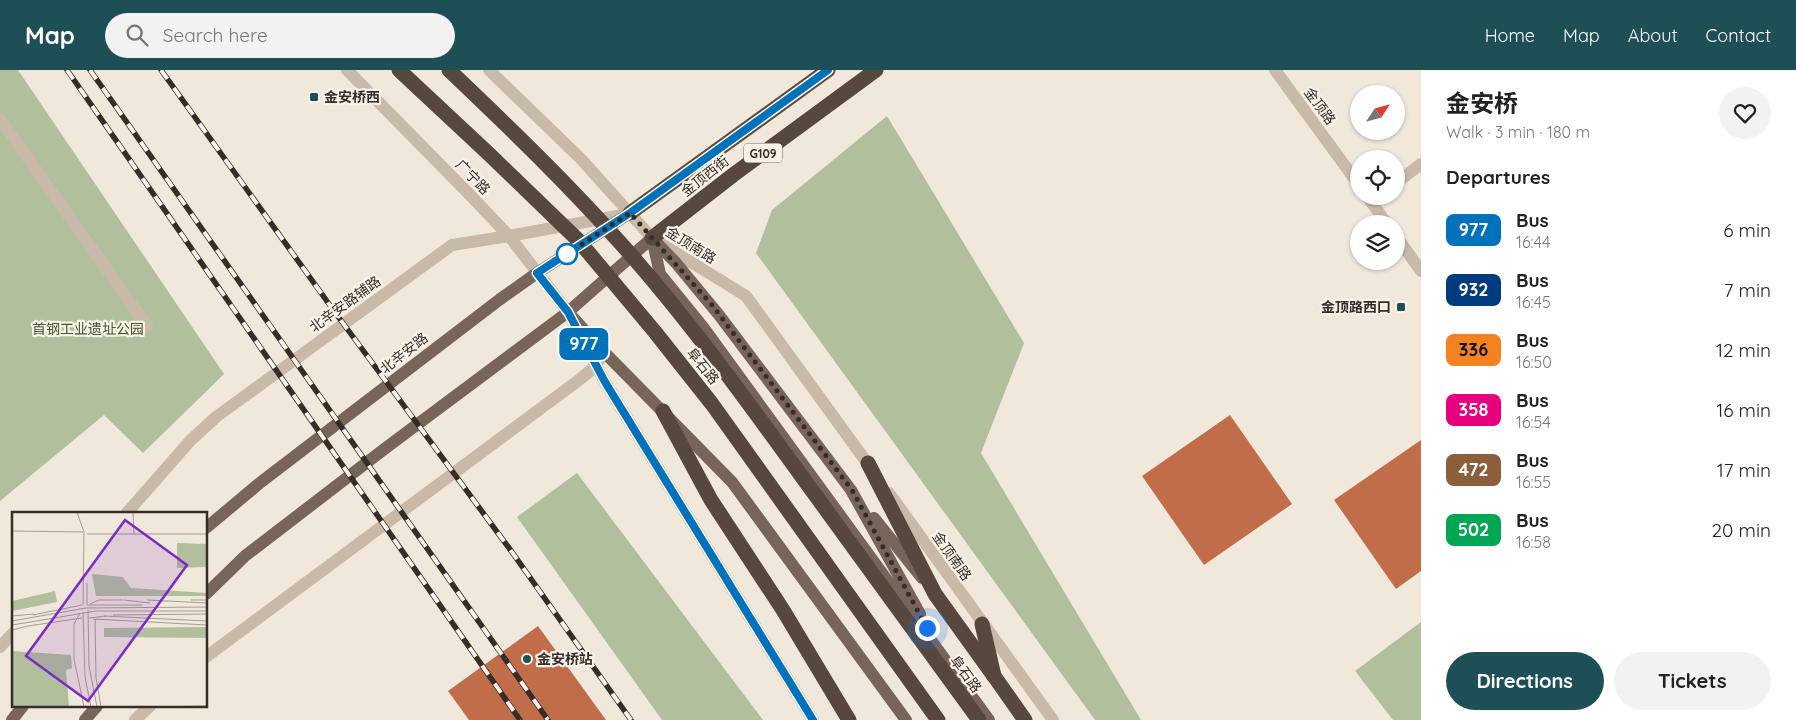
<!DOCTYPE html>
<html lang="en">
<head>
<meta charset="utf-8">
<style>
	:root { --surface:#fff; --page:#f2f2f2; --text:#222; --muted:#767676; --accent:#1f4f56 }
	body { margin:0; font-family:Quicksand,"Noto Sans SC",sans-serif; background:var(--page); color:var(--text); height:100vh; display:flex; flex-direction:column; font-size:19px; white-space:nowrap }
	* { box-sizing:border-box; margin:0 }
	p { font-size:16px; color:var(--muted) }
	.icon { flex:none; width:28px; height:28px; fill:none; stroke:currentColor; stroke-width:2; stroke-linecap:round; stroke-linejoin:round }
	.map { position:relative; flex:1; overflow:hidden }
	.details { display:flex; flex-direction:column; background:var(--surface); width:375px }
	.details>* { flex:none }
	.badge { padding:0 10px; border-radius:8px; font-size:18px; line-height:32px }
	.needle { width:32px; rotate:54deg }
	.tools { position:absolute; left:1350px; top:15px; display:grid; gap:10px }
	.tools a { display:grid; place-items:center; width:55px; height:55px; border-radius:50%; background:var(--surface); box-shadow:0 1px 4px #0004; font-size:25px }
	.you { position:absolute; width:25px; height:25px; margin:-12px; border:4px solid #fff; border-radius:50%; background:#1a73e8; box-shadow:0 0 0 8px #1a73e833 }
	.map>.badge { position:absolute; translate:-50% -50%; box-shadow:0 0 0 2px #fff }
	h2 { padding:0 25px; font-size:19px; line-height:45px }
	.round { display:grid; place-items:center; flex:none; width:52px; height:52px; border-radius:26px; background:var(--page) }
	.headline { display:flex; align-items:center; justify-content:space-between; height:85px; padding:0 25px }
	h1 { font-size:24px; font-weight:700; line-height:38px }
	.primary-button { display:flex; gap:10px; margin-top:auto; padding:10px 25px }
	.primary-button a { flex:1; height:58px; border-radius:30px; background:var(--accent); color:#fff; font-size:20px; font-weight:700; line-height:58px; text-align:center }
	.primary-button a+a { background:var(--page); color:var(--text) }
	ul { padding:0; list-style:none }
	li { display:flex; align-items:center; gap:15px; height:60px; padding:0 25px }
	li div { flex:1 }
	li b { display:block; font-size:19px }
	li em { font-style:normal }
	li .badge { min-width:55px; font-weight:700; text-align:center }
	header { display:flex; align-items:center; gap:30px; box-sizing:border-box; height:70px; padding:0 25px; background:var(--accent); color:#fff }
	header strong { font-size:24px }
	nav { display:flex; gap:28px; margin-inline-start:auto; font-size:18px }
	.search { width:350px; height:45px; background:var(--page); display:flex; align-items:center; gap:12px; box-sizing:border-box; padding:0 18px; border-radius:28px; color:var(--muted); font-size:19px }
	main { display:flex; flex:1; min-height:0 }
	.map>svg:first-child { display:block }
</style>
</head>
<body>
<header>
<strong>Map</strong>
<div class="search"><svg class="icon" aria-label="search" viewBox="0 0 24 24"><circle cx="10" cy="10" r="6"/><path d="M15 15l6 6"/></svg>Search here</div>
<nav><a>Home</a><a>Map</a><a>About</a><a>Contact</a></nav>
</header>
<main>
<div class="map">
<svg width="1421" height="650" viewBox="0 0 1421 650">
	<rect width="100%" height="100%" fill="#f1e8dc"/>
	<!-- green -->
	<g fill="#b1bf9c">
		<path d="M0 0H18L224 304 143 383 104 345 0 431Z"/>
		<path d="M887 46 1024 273 981 383 1141 650H1095L756 183 772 140Z"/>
		<path d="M577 403 763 650H662L517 447Z"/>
		<path d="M1421 552V650H1393L1355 601Z"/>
	</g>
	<!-- building -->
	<g fill="#c16d49">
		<path d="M1230 345 1292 434 1204 495 1142 406Z"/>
		<path d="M1421 370V501L1396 519 1334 430Z"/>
		<path d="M538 556 606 650H469L448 621Z"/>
	</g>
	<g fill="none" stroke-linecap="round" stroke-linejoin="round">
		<!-- minor -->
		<g stroke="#c9b9a8" stroke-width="12">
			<path d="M347 0 471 126 509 166 568 242 605 312 813 650"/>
			<path d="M489 0 581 89 652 168 746 226 873 401"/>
			<path d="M1275 0 1359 115"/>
			<path d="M0 49 147 256"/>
			<path d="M1396 113 1421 94"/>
			<path d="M1367 126 1387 154"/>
			<path d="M1396 166 1421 201"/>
			<path d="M889 423 1053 650"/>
			<path d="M126 444 190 371 216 347 452 175 509 166 628 144"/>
			<path d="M0 577 14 562"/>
			<path d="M206 587 579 310 596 296 599 290"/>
			<path d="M135 650 150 636"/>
		</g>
		<!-- major -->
		<g stroke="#77655a" stroke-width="12">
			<path d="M652 168 660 204 703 257 989 650"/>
			<path d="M652 168 676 193 719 245 851 420 920 544"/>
			<path d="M568 242 603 281 732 412 906 650"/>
			<path d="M874 448 922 508"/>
			<path d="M206 458 261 412 499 230 537 203 630 143"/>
			<path d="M206 524 245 486 387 377 568 242 652 168"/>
			<path d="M12 650 23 636"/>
			<path d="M85 650 97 636"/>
		</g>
		<!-- highway -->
		<g stroke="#56483f" stroke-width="15">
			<path d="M630 143 828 0"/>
			<path d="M652 168 733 105 876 0"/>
			<path d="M663 341 711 430 783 540 849 650"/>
			<path d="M868 393 935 524 994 606"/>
			<path d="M982 554 994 606 1025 650"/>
		</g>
		<defs>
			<g id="rail">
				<path d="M67 0 520 650"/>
				<path d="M90 0 548 650"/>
				<path d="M161 0 334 241 509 478 631 650"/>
			</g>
		</defs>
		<!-- rail casing -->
		<use href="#rail" stroke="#362d28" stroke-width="5.5"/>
		<!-- rail -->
		<use href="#rail" stroke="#f9f2e8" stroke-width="4" stroke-dasharray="11" stroke-linecap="butt"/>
		<!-- highway-bridge -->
		<g stroke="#56483f" stroke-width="15">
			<path d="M399 0 490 85 578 170 655 262 712 334 938 650"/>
			<path d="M449 0C509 57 569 115 624 177 688 249 744 327 800 404 860 486 919 568 979 650"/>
		</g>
	</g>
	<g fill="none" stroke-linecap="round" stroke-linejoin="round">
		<defs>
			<path id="line" d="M813 650 605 312 568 242 537 203 630 143 828 0"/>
		</defs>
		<!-- line casing -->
		<use href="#line" stroke="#fff" stroke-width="11"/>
		<!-- line -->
		<use href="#line" stroke="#0072bc" stroke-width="8"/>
		<!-- walk -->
		<path stroke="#362d28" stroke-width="5" stroke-dasharray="0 9" d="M567 184 630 143 712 235 852 420 927 558"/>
	</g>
	<!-- markers -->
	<g fill="#1f4f56" stroke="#f9f2e8" stroke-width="2">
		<rect x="309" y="22" width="10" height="10" rx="2.5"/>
		<rect x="1396" y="232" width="10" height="10" rx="2.5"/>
		<circle cx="527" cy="589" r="5"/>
	</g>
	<circle fill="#fff" stroke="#0072bc" stroke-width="2.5" cx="567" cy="184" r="10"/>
	<g text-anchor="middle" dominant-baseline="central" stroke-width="4.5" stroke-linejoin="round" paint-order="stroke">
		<!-- shield labels -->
		<rect fill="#f9f2e8" stroke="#706862" stroke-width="1" x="744" y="73.5" width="38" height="19" rx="4"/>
		<g font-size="12" font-weight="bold" fill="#362d28">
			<text x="763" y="83">G109</text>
		</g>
		<!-- poi labels -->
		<g font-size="14" font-weight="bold" fill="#362d28" stroke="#f9f2e8" text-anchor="start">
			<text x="324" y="27">金安桥西</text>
			<text x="1391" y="237" text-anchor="end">金顶路西口</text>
			<text x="537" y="589">金安桥站</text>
		</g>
		<!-- street labels -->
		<g font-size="14" fill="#362d28" stroke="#f9f2e8">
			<text transform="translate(1320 36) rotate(54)">金顶路</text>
			<text transform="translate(705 106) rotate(-38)">金顶西街</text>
			<text transform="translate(473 107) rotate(46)">广宁路</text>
			<text transform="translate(691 175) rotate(32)">金顶南路</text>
			<text transform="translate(345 234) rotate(-36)">北辛安路辅路</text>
			<text transform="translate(404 283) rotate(-38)">北辛安路</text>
			<text transform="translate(703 296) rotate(51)">阜石路</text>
			<text transform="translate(952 486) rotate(55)">金顶南路</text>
			<text transform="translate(966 604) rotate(54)">阜石路</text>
		</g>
		<!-- park labels -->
		<g font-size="14" fill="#43532d" stroke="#f9f2e8">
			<text x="88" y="259">首钢工业遗址公园</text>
		</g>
	</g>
	<!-- overview -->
	<g transform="translate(12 442)">
		<rect width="195" height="195" fill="#f1e8dc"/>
		<path d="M165 31 195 32V55L165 56ZM80 62 111 65 119 76 195 81V84H84ZM43 79 45 90 0 99V89ZM195 115V126L92 125V116ZM0 139 59 143 60 156 54 158 57 195H0Z" fill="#b1bf9c"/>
		<path fill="none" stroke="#a69d94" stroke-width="1" d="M65 0 72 20 71 93M121 0 122 22M0 19 71 20M75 22H195M75 71V93M112 88 138 91M135 88 195 91M179 88H195M78 92 87 88H111M75 93H130M76 98 77 154 85 195M71 100 73 165 79 195M68 101 62 112V147L72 195M21 103 70 93M101 103 195 102M0 104 22 102M92 104 195 109M77 106 94 104M81 107 195 113M83 107 84 166 89 195M0 109 74 96 195 95M0 113 84 99H195M16 114 70 106M0 118 16 114M139 195 195 194"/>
		<path fill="#7b2cbf" fill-opacity="0.15" stroke="#7b2cbf" stroke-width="2.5" d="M113 8 175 53 76 189 14 144Z"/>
		<rect width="195" height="195" fill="none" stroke="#362d28" stroke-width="2.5"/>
	</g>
</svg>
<div class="tools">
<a><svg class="needle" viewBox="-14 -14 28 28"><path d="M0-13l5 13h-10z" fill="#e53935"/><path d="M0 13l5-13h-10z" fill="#767676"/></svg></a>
<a><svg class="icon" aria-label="locate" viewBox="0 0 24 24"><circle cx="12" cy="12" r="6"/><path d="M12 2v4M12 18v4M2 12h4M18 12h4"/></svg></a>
<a><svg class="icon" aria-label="layers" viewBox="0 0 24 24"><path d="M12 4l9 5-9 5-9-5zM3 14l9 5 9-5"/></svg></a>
</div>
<div class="you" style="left:927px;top:558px"></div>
<b class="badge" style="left:584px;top:274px;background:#0072bc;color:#fff">977</b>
</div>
<section class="details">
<div class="headline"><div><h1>金安桥</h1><p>Walk · 3 min · 180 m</p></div><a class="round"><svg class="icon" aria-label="heart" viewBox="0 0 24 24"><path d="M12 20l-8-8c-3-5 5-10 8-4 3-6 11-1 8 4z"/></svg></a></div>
<h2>Departures</h2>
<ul>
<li><span class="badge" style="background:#0072bc;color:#fff">977</span><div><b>Bus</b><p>16:44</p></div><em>6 min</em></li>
<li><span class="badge" style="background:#003b80;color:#fff">932</span><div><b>Bus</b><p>16:45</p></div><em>7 min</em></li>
<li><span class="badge" style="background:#f58220;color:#111">336</span><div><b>Bus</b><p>16:50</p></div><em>12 min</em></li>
<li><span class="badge" style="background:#e6007e;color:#fff">358</span><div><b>Bus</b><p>16:54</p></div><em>16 min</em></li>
<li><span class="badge" style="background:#8b5e3c;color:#fff">472</span><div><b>Bus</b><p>16:55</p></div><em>17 min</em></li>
<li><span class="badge" style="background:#00a651;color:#fff">502</span><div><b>Bus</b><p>16:58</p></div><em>20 min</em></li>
</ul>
<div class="primary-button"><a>Directions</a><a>Tickets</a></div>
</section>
</main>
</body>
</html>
